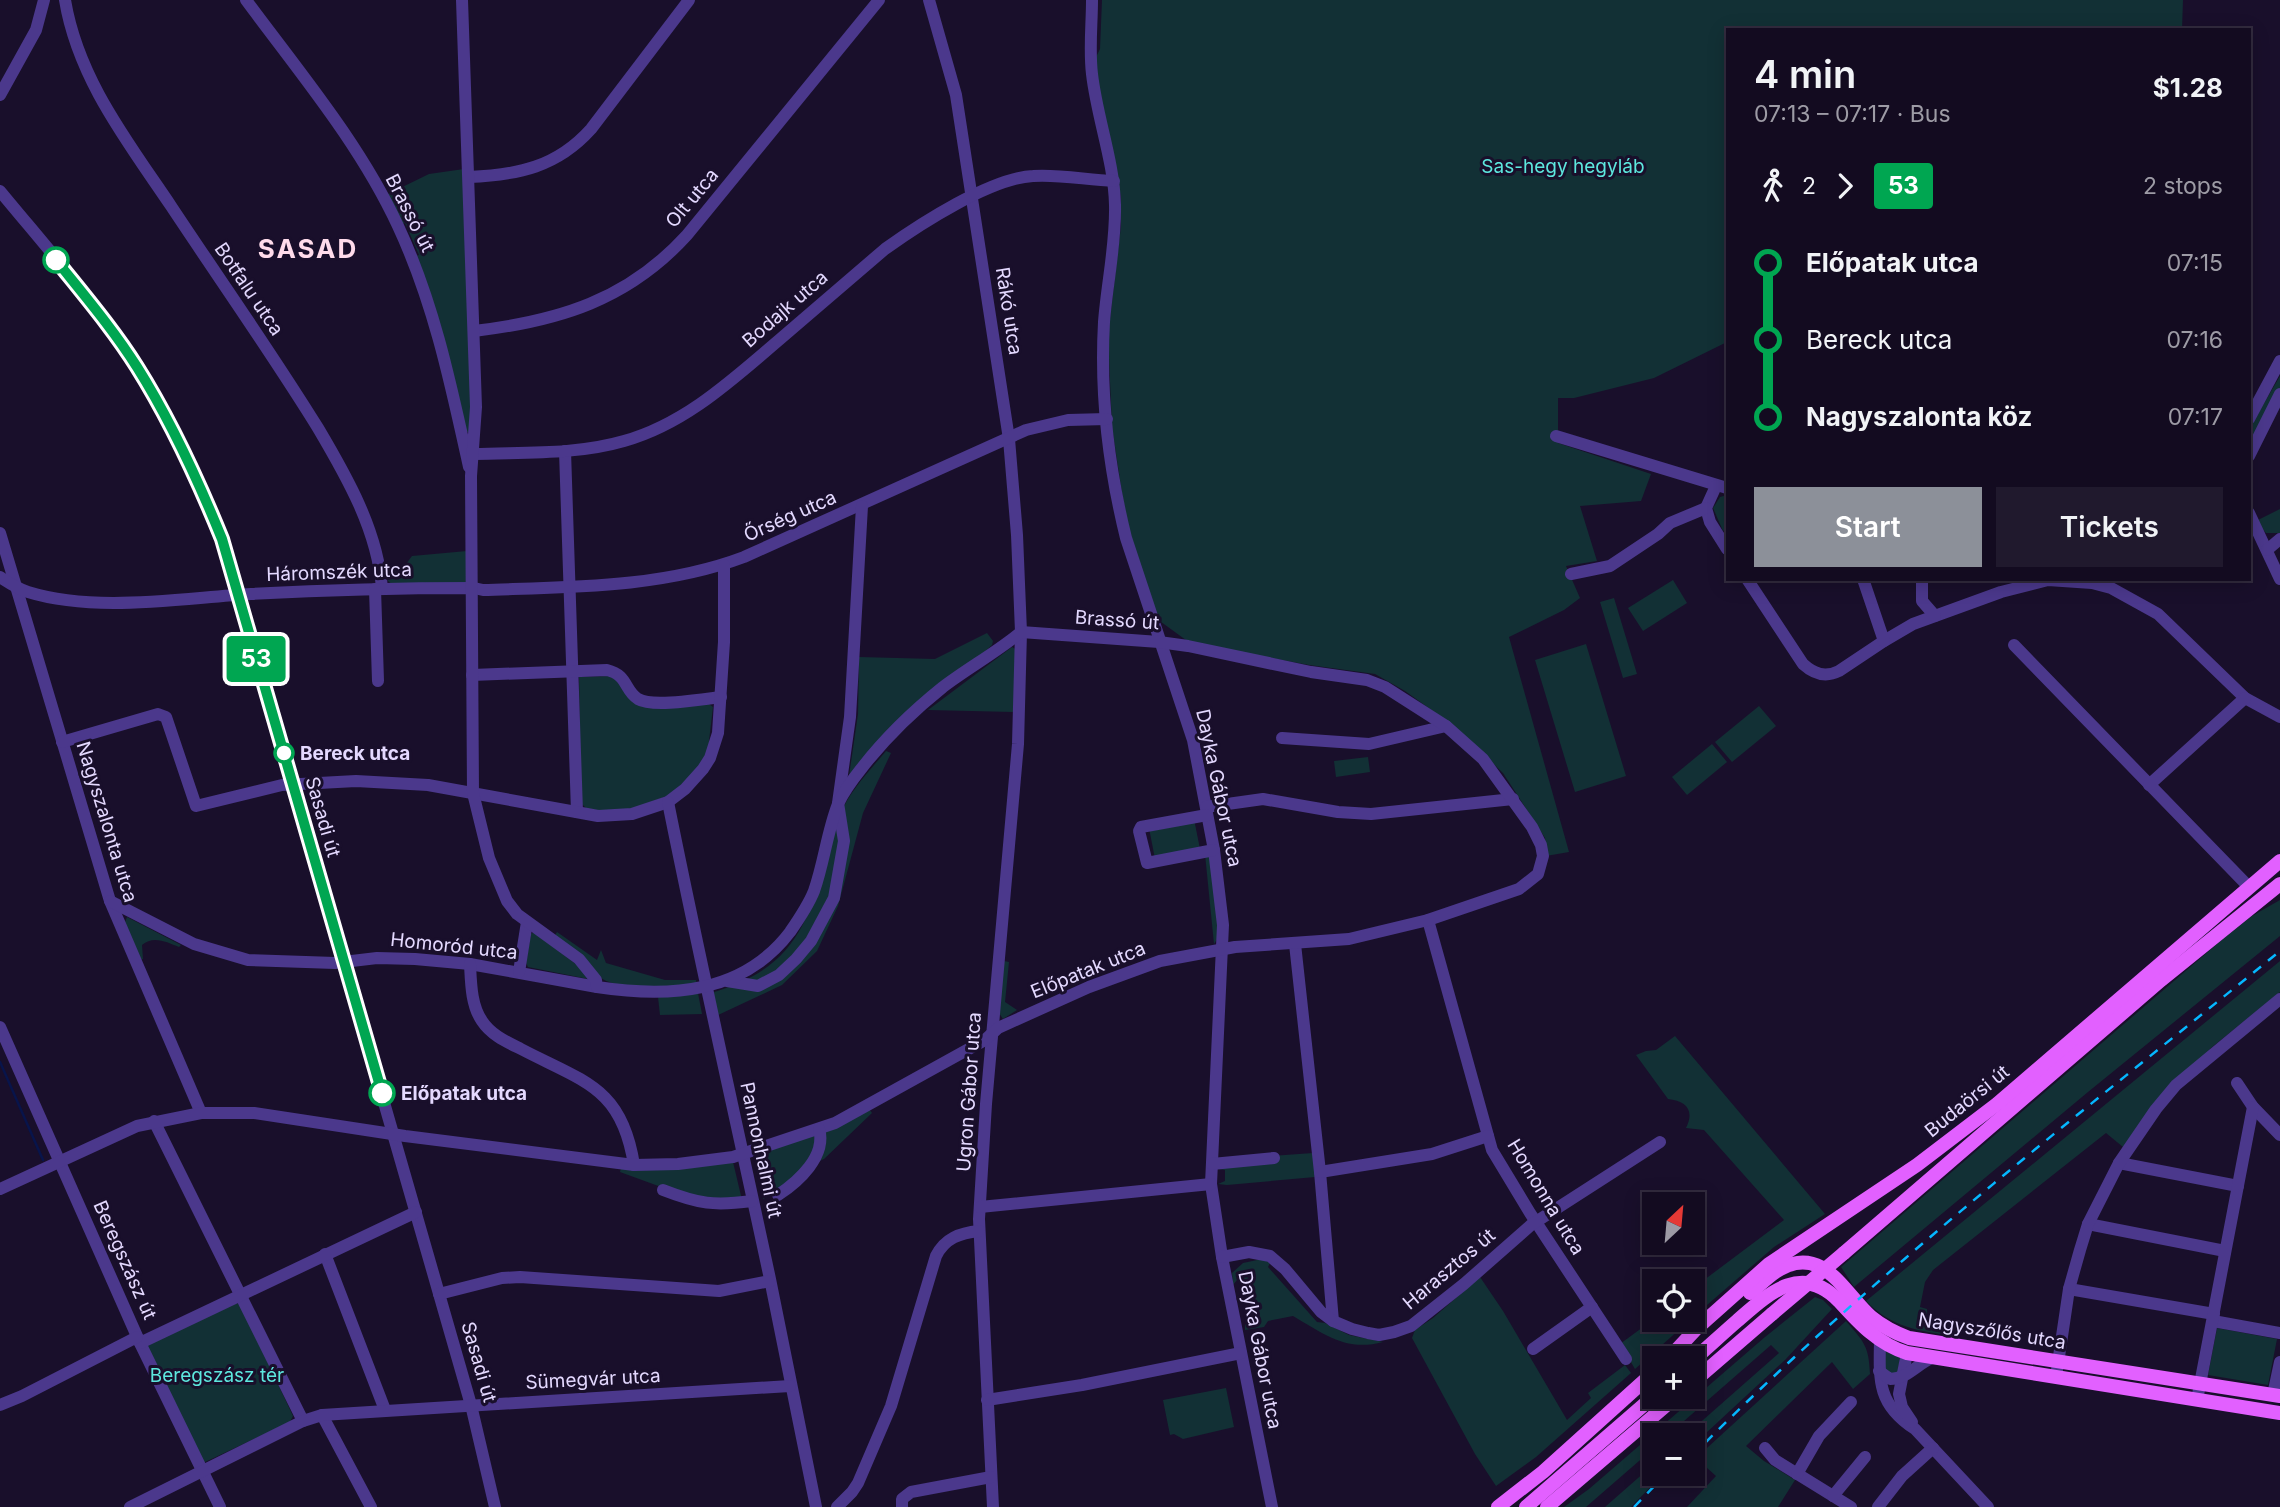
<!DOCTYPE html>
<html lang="en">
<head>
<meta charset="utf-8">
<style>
	:root { --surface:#130b20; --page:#20192d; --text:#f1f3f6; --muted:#9d9ba5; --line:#322b3e; --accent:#8c9099 }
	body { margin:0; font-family:Inter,sans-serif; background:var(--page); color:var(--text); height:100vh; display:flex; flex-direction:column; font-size:26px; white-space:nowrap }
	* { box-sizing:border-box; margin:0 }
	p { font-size:23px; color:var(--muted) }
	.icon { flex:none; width:38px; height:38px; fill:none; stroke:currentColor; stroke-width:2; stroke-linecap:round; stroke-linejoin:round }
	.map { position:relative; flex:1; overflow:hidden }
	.panel { position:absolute; left:1726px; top:28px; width:525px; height:553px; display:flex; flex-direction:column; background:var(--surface); border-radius:0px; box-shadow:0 4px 18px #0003,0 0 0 2px var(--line) }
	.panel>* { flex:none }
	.badge { padding:0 14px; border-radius:5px; font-size:24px; line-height:46px }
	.needle { width:46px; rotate:26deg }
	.buttons { position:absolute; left:1642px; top:1192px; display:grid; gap:14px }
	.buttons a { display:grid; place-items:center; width:63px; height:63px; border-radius:0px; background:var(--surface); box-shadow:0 4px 18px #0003,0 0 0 2px var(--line); font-size:35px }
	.map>.badge { position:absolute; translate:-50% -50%; box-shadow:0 0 0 4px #fff }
	.legs { display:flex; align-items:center; gap:10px; height:77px; padding:0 28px; font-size:23px }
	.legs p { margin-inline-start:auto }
	.head { display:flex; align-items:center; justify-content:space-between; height:119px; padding:0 28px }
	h1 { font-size:38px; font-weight:600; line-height:52px }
	.button { display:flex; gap:14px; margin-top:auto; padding:14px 28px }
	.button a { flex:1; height:80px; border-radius:0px; background:var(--accent); color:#fff; font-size:28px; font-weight:600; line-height:80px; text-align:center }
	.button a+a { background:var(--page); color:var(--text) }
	ul { padding:0 28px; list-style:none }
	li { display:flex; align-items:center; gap:24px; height:77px; font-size:26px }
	li i { display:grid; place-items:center; width:10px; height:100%; margin:0 9px; background:currentColor }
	li i::after { content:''; width:18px; height:18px; margin:-9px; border:5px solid; border-radius:50%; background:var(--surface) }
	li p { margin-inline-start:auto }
	li:first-child i { background:linear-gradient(#0000 50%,currentColor 0) }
	li:last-child i { background:linear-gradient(currentColor 50%,#0000 0) }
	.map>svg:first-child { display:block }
</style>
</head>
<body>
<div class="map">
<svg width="2280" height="1507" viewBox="0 0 2280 1507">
	<rect width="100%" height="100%" fill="#190f2b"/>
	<!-- green -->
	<g fill="#123035">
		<path d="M1102 0H2183L2182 30H1727V342L1654 378 1574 398H1558V443L1651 474 1641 501 1580 506 1597 561 1566 566 1580 598 1564 610 1509 637 1569 852 1546 856 1545 838 1503 773 1455 727 1405 691 1375 674 1309 665 1190 643 1157 619 1130 536 1122 493 1112 427 1108 336 1121 226V197L1095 70V59L1100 49Z"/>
		<path d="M464 169 471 415 469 432H466L415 256 419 255 405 223 401 224 386 195 429 174Z"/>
		<path d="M2280 376V388L2249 447V429Z"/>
		<path d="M1727 495V528L1723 531 1713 508 1720 497Z"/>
		<path d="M2280 509V533H2266L2260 526 2258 520Z"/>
		<path d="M467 551V582L463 584 393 585 388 581 386 569 406 564 412 556Z"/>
		<path d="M1673 580 1687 603 1643 631 1628 608Z"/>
		<path d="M1614 598 1637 674 1623 678 1600 602Z"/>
		<path d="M987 633 993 641 992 645 849 776 858 714 859 657 935 659Z"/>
		<path d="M1586 644 1626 776 1575 792 1535 660Z"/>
		<path d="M1012 647 1017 650 1014 712 928 710Z"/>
		<path d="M612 676 632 698 709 704 713 707 709 741 712 743 702 765 670 795 635 808 615 812 587 809 581 803 579 677Z"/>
		<path d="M1759 706 1776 726 1732 762 1715 742Z"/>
		<path d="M1712 744 1727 762 1687 795 1672 777Z"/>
		<path d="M886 751 891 753 863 813 838 906 817 951 782 985 716 1016 711 993C790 969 805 932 827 859 831 844 835 827 841 812 851 790 870 770 886 751Z"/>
		<path d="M1368 757 1370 772 1336 777 1334 761Z"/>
		<path d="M1194 819 1200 849 1155 859 1149 828Z"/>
		<path d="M1205 854 1209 856 1215 890 1218 938 1214 944Z"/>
		<path d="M2280 900V936L2088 1092 1854 1287 1841 1267 2224 938 2252 916Z"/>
		<path d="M127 917 181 945 179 947C167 942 153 935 142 945L143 959 140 960 124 925Z"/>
		<path d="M534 932 586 972 588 979 528 967 526 963 531 934Z"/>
		<path d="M557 932 597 960 601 950 606 963 665 980H696L697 984C671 987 635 991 609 982 593 977 568 949 554 937Z"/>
		<path d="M1004 961 1009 962 1005 1002 1017 1010 1003 1019 999 1013Z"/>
		<path d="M2280 961V992L2211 1048 2123 1147 2106 1133 1933 1270 1925 1282 1920 1307 1927 1309C1927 1321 1933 1326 1944 1330L1943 1332 1940 1334C1911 1330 1887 1323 1866 1301Z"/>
		<path d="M698 993 702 1014 660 1015 658 997Z"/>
		<path d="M1675 1036 1825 1214 1774 1247 1692 1318V1289L1784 1220 1704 1130 1686 1128C1695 1110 1686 1101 1668 1099L1636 1055 1646 1051 1656 1050Z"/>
		<path d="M869 1109 872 1113 824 1159 802 1169 778 1193 763 1199 755 1161 760 1152Z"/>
		<path d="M1313 1153 1315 1177 1227 1185 1218 1184 1225 1181V1170L1218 1169 1271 1156Z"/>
		<path d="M733 1162 742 1200 694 1199 620 1172 621 1168 664 1169Z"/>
		<path d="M1262 1259 1270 1263 1268 1267 1317 1322 1325 1323 1349 1335 1383 1342C1346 1352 1324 1334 1293 1316L1268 1321 1264 1327 1245 1330V1325L1249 1320 1246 1313V1303L1243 1301 1244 1294 1241 1292 1243 1286 1239 1283 1241 1275 1233 1285 1232 1273 1243 1263Z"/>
		<path d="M1480 1277 1503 1311 1567 1420 1591 1398 1588 1393 1625 1365 1631 1373 1536 1457 1496 1486 1475 1454 1412 1338 1415 1330 1433 1318Z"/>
		<path d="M1815 1297 1823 1300 1832 1309 1785 1360 1692 1446V1435H1686L1779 1353 1771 1345 1668 1435H1654V1448L1586 1507H1564L1589 1489 1765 1337Z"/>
		<path d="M237 1303 242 1307 293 1416 290 1422 203 1463 147 1345Z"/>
		<path d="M1654 1319 1690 1320 1635 1369 1620 1344Z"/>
		<path d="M1846 1321C1864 1342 1869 1346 1870 1374L1853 1389 1832 1362 1746 1446 1764 1461 1795 1480 1778 1507H1687L1716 1476 1696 1458Z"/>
		<path d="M2217 1328 2277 1339 2268 1385 2208 1375Z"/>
		<path d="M1884 1350 1900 1356 1898 1372 1892 1374 1885 1370Z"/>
		<path d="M1226 1388 1234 1427 1183 1439 1174 1434 1170 1435 1163 1400Z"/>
		<path d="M1654 1464V1474H1663L1631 1507H1605Z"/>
	</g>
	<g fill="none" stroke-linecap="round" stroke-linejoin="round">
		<!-- stream -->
		<path stroke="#08144b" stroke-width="2.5" d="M0 1062 43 1160"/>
		<!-- minor -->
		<g stroke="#4b388c" stroke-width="12">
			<path d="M65 0C78 79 128 142 171 206 220 280 271 352 318 428 347 477 378 531 382 589"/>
			<path d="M246 0C300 73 360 144 398 226 434 303 451 385 469 467"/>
			<path d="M929 0 956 95 1009 439 1017 535 1021 632 1018 744 986 1104 979 1219 993 1507"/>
			<path d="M1092 0C1092 24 1089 50 1092 74 1097 118 1114 161 1115 205 1116 244 1107 283 1104 322 1100 393 1109 469 1126 538L1193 740 1214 850 1223 925 1211 1184 1222 1257 1272 1507"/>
			<path d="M0 95 36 30 44 0"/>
			<path d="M469 177C518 175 557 167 591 129L689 0"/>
			<path d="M0 191C47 248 98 305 137 367 172 421 198 480 222 539L471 1405 495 1507"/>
			<path d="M474 331C559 321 628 300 687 235L879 0"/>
			<path d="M2249 419 2280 361"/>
			<path d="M1556 436 1727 488"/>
			<path d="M565 451 577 812"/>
			<path d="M474 454C524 452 576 455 624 441 685 424 732 380 779 340 815 309 850 279 885 249 920 224 991 178 1033 176 1059 174 1087 180 1114 181"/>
			<path d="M2249 456 2280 394"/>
			<path d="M1716 486 1706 508 1710 522 1727 549"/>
			<path d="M2249 513 2280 579"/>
			<path d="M0 533 110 901 201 1113"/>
			<path d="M2267 550 2280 539"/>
			<path d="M1571 574 1610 566 1658 534 1670 523 1706 508"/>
			<path d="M0 577C9 583 18 589 28 592 96 613 181 598 251 594 325 590 399 588 474 588L483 590C570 587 662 588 744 557L1026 430 1068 420 1107 419"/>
			<path d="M1747 579 1803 664C1814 674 1825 678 1839 671L1884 641 1913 624 2001 592 2048 580 2092 583 2111 588 2158 614 2245 698 2280 717"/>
			<path d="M1863 579 1884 641"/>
			<path d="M1922 579V601L1935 616"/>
			<path d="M375 589 378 681"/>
			<path d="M2014 645 2249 887"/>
			<path d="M472 675 607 670C628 675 624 690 638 699 653 708 703 699 721 697"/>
			<path d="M1282 738 1369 744 1446 726"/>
			<path d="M62 742 158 714 166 717 196 806 282 785 356 781 428 785 598 816 632 814 668 802 685 789 703 769 710 758 718 733 724 642V565"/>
			<path d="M2149 785 2245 698"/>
			<path d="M668 802C700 962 736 1120 770 1279 786 1355 800 1431 816 1507"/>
			<path d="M1206 807 1263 799 1338 812 1371 814 1513 799"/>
			<path d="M1207 815 1141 827 1139 831 1147 863 1214 850"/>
			<path d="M110 901 194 944 248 960 335 963 377 958 415 959 470 964 597 987"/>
			<path d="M1428 920 1492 1150 1530 1213 1626 1359"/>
			<path d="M1295 944 1320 1172 1333 1321"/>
			<path d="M470 964C471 983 471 1005 482 1021 491 1035 507 1042 521 1049 584 1082 622 1087 634 1165"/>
			<path d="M519 972 527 922"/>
			<path d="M727 981 758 986 779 975 796 959 811 941 834 898 844 841 838 803 850 717 862 506"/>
			<path d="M0 1027 140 1343 220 1507"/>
			<path d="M2237 1083 2253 1107 2280 1135"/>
			<path d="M154 1121 303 1421"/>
			<path d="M2119 1163 2238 1186"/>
			<path d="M1212 1164 1274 1158"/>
			<path d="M1320 1172 1432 1154 1488 1136"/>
			<path d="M0 1189 137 1126 201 1113H254L405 1136 634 1165 678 1164 733 1157 835 1123 985 1040 998 1028 1089 987 1160 961 1235 947 1349 939 1428 920 1519 889 1538 874 1543 856 1541 845 1532 827 1483 759 1446 726 1385 687 1367 680 1311 672 1188 646 1159 642 1021 632C997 652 968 668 943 687 913 711 885 738 861 769 853 779 843 793 838 804 827 832 824 863 814 891 808 906 799 919 790 932 743 994 669 998 597 987L596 980 579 959 517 914 507 901 489 858 473 793 471 476 476 407 462 0"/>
			<path d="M663 1190C699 1204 714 1206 752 1201"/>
			<path d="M778 1195C798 1182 827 1156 819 1129"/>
			<path d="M980 1207 1211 1184"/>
			<path d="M2088 1224 2225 1251"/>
			<path d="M325 1254 385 1410"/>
			<path d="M1222 1257 1249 1252 1270 1256 1285 1269 1321 1312 1333 1321 1352 1329 1368 1333 1379 1335 1394 1332 1411 1326 1464 1284 1531 1225 1660 1142"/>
			<path d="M2069 1289 2214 1314"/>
			<path d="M439 1294 502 1278 520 1277 719 1291 770 1281"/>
			<path d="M2213 1321 2280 1333"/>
			<path d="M1880 1341C1879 1382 1878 1405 1915 1429L1988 1507"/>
			<path d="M140 1343 416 1212"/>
			<path d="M1533 1349 1592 1307"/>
			<path d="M1907 1353 1899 1394 1902 1407 1912 1422"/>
			<path d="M2057 1370 2069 1289 2080 1250 2088 1224 2119 1163 2156 1109 2176 1085 2280 999"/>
			<path d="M1879 1371 1890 1379C1907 1379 1917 1364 1932 1358"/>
			<path d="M2273 1395 2280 1362"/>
			<path d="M987 1400 1082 1385 1241 1353"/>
			<path d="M2197 1400 2253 1107"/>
			<path d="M0 1405 22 1396 137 1337"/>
			<path d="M322 1415 371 1507"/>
			<path d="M1765 1448 1775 1460 1851 1507"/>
			<path d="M1797 1474 1819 1436 1851 1402"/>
			<path d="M1833 1496 1865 1457"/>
			<path d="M130 1507 303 1421 322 1415 790 1386"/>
			<path d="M837 1507 852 1492 858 1483 891 1406 936 1256C945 1238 960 1233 979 1231"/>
			<path d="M902 1507V1499L911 1492 991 1477"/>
			<path d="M1878 1507 1902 1476 1933 1448"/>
		</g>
		<!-- major -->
		<g stroke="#e260ff" stroke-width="14">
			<path d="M1844 1253 2161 980 2280 884"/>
			<path d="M1750 1293C1759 1286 1769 1275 1780 1269 1824 1245 1844 1293 1871 1317 1882 1326 1895 1333 1909 1338L2280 1396"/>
			<path d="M1669 1358 1696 1329 1769 1264 1917 1165 1997 1104 2280 861"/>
			<path d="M1692 1361C1707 1348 1722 1334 1737 1321 1768 1294 1801 1262 1839 1301 1859 1323 1878 1344 1907 1353L2280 1413"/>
			<path d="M1692 1383 1772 1314"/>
			<path d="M1498 1507 1543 1472 1654 1372"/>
			<path d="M1526 1507 1654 1396"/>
			<path d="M1547 1507 1677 1396"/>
		</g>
		<!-- rail -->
		<g stroke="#05b7ff" stroke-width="2.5" stroke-dasharray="10 9" stroke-linecap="butt">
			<path d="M1692 1456C1874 1272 2080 1114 2280 951"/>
			<path d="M1634 1507 1666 1474"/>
		</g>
		<!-- major-bridge -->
		<path stroke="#e260ff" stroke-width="14" d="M1772 1314 1844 1253"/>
	</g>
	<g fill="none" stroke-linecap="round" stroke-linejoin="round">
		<defs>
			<path id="line-1" d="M56 260C84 295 113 329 137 367 171 421 198 480 222 539L382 1093"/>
		</defs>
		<!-- line-1 casing -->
		<use href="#line-1" stroke="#fff" stroke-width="16"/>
		<!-- line-1 -->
		<use href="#line-1" stroke="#00a651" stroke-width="10"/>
	</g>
	<!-- markers -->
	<g fill="#fff" stroke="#00a651" stroke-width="3.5">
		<circle cx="56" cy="260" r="12"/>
		<circle cx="284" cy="753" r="9"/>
		<circle cx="382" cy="1093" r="12"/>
	</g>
	<g text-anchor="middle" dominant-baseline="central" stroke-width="6" stroke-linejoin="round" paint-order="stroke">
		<!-- park labels -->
		<g font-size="19" fill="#5de7de" stroke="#190f2b">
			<text x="1563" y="166">Sas-hegy hegyláb</text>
			<text x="217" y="1375">Beregszász tér</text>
		</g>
		<!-- street labels -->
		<g font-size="19" fill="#e4d9ff" stroke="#190f2b">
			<text transform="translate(692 198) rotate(-50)">Olt utca</text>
			<text transform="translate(410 213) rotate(63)">Brassó út</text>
			<text transform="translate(249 289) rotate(56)">Botfalu utca</text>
			<text transform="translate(785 309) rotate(-41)">Bodajk utca</text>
			<text transform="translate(1009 311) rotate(81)">Rákó utca</text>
			<text transform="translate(790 516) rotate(-24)">Őrség utca</text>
			<text transform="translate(339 572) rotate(-2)">Háromszék utca</text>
			<text transform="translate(1117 620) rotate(4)">Brassó út</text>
			<text transform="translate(1219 788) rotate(78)">Dayka Gábor utca</text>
			<text transform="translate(323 817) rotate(74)">Sasadi út</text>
			<text transform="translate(107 822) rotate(73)">Nagyszalonta utca</text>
			<text transform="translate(454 946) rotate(6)">Homoród utca</text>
			<text transform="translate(1088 970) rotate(-22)">Előpatak utca</text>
			<text transform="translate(969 1092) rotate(-86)">Ugron Gábor utca</text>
			<text transform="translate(1967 1101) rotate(-39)">Budaörsi út</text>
			<text transform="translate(761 1150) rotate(78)">Pannonhalmi út</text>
			<text transform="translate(1546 1197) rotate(59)">Homonna utca</text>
			<text transform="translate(125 1260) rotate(66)">Beregszász út</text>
			<text transform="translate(1449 1269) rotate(-40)">Harasztos út</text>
			<text transform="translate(1992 1331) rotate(9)">Nagyszőlős utca</text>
			<text transform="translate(1260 1350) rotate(79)">Dayka Gábor utca</text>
			<text transform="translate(479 1362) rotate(74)">Sasadi út</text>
			<text transform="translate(593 1379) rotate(-3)">Sümegvár utca</text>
		</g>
		<!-- stop labels -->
		<g font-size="19" font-weight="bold" fill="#e4d9ff" stroke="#190f2b" text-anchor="start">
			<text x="300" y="753">Bereck utca</text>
			<text x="401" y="1093">Előpatak utca</text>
		</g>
		<!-- district labels -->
		<g font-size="26" font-weight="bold" letter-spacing="2" fill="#ffdbeb" stroke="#190f2b">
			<text x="308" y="248">SASAD</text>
		</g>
	</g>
</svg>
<div class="buttons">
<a><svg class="needle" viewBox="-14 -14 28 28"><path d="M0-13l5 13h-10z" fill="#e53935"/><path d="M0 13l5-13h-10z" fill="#9d9ba5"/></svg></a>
<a><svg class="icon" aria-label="locate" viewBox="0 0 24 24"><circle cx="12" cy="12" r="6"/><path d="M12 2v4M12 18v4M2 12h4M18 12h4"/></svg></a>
<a>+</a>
<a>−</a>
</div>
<b class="badge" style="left:256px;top:659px;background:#00a651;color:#fff">53</b>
<section class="panel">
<div class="head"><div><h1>4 min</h1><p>07:13 – 07:17 · Bus</p></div><b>$1.28</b></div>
<div class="legs"><svg class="icon" aria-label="walk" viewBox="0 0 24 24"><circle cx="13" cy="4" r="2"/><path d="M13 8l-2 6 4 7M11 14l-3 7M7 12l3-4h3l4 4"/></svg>2<svg class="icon" aria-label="forward" viewBox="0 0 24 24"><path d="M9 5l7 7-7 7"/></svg><b class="badge" style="background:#00a651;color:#fff">53</b><p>2 stops</p></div>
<ul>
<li><i style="color:#00a651"></i><b>Előpatak utca</b><p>07:15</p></li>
<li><i style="color:#00a651"></i><span>Bereck utca</span><p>07:16</p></li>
<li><i style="color:#00a651"></i><b>Nagyszalonta köz</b><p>07:17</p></li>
</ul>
<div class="button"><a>Start</a><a>Tickets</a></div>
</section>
</div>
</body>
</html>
